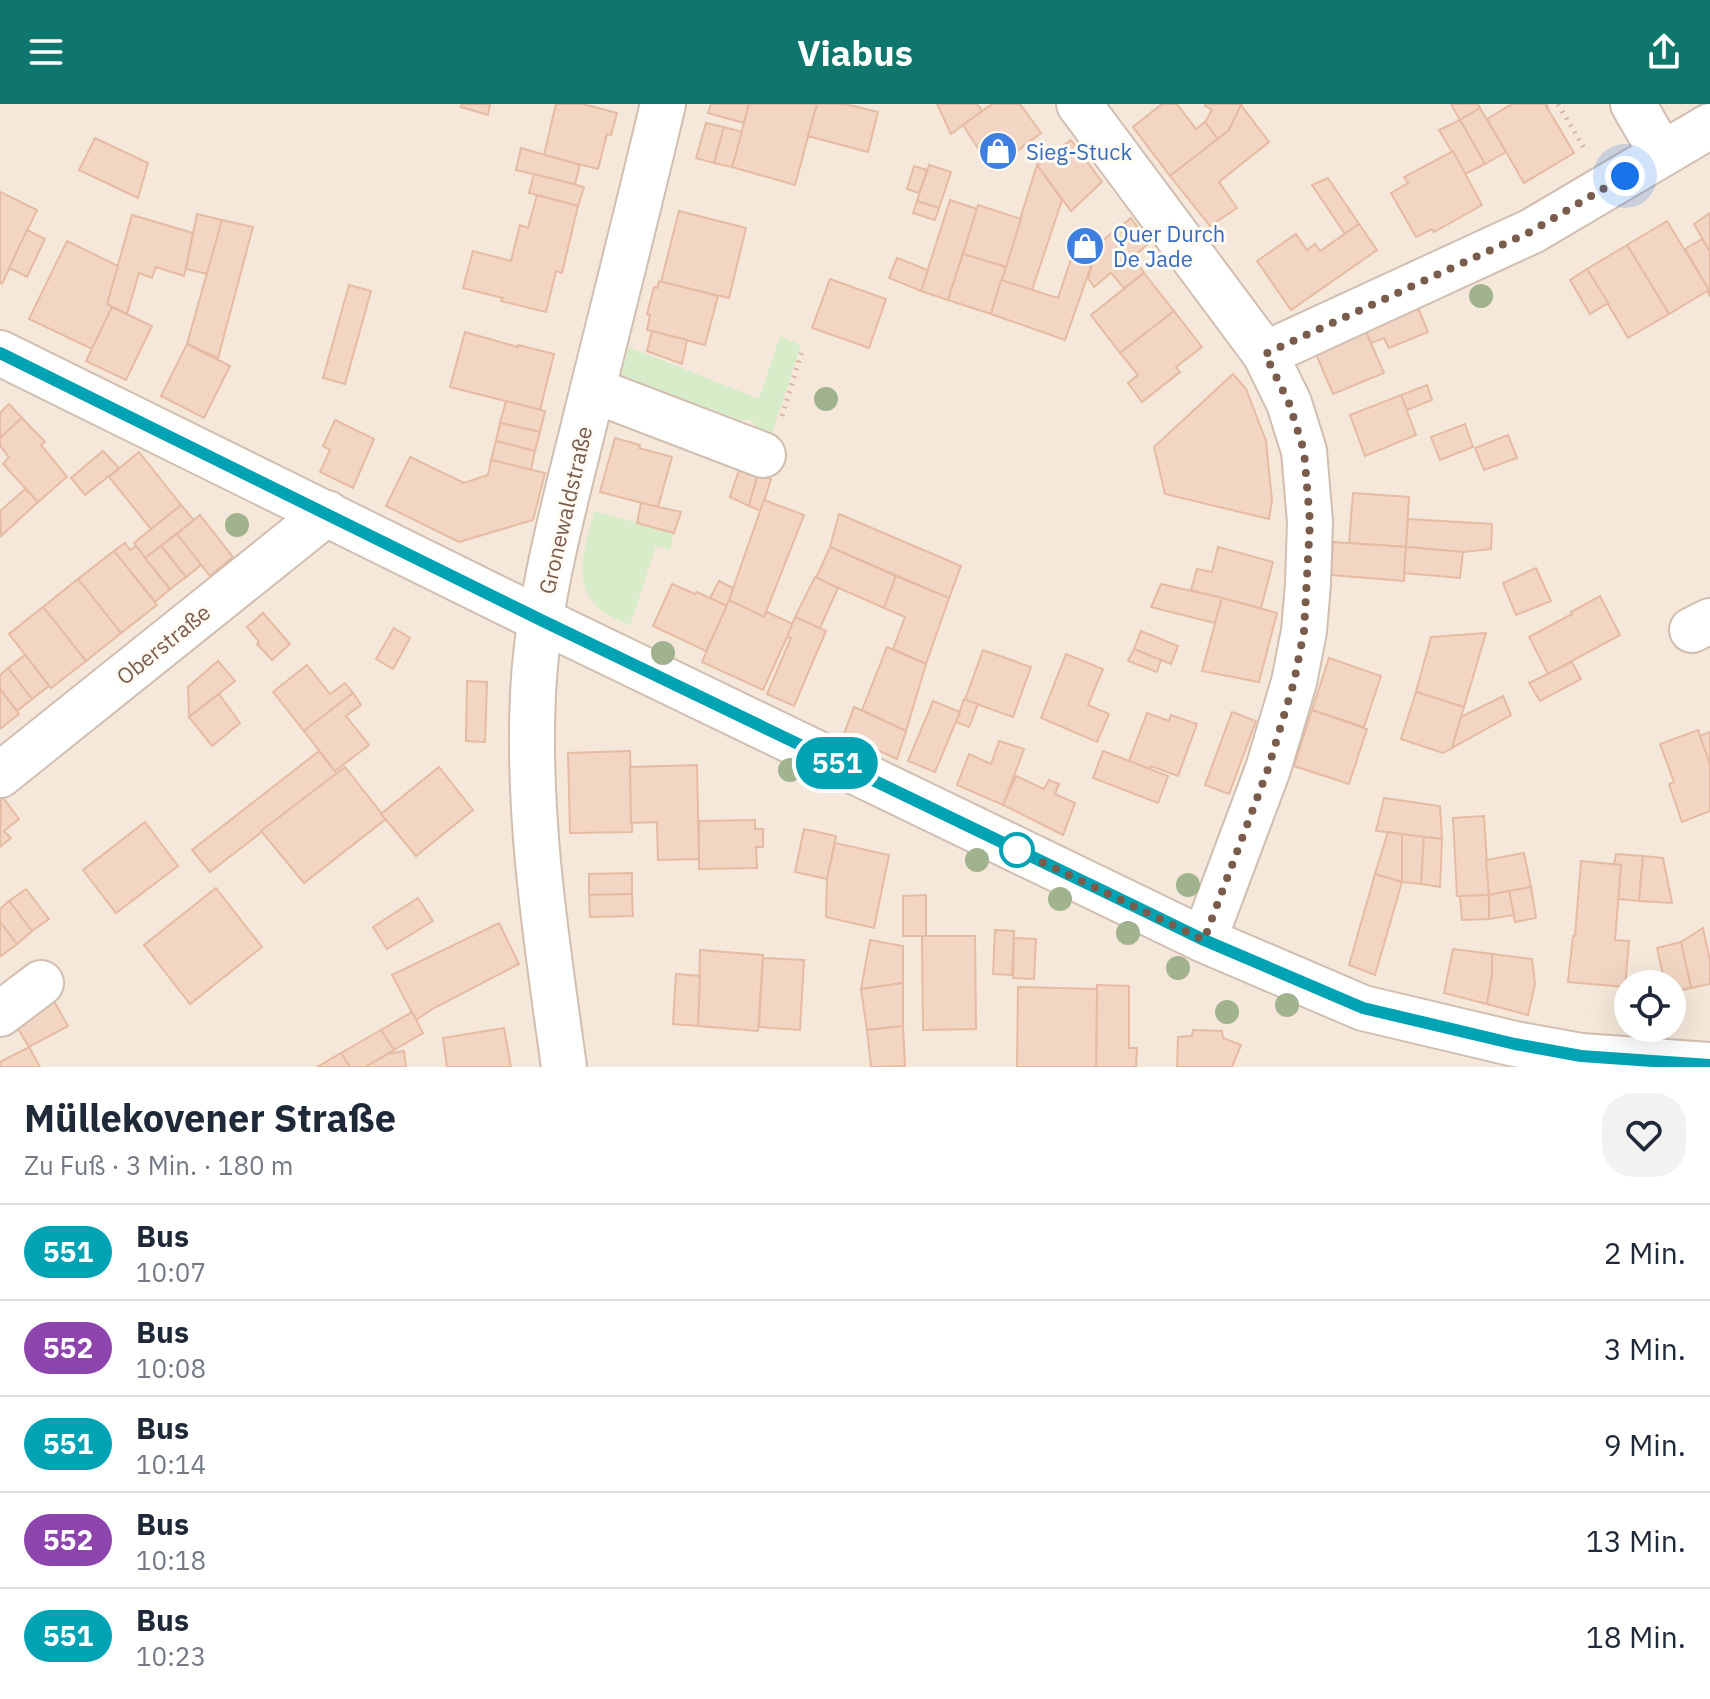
<!DOCTYPE html>
<html lang="de">
<head>
<meta charset="utf-8">
<style>
	:root { --surface:#fff; --page:#f2f2f3; --text:#1f2937; --muted:#747a83; --line:#e0e1e3; --accent:#0f766e }
	body { margin:0; font-family:"IBM Plex Sans",sans-serif; background:var(--page); color:var(--text); height:100vh; display:flex; flex-direction:column; font-size:30px; white-space:nowrap }
	* { box-sizing:border-box; margin:0 }
	p { font-size:26px; color:var(--muted) }
	.icon { flex:none; width:44px; height:44px; fill:none; stroke:currentColor; stroke-width:2; stroke-linecap:round; stroke-linejoin:round }
	.map { position:relative; height:963px; overflow:hidden }
	.panel { display:flex; flex-direction:column; background:var(--surface); flex:1 }
	.panel>* { flex:none }
	.badge { padding:0 16px; border-radius:26px; font-size:28px; line-height:52px }
	.tools { position:absolute; left:1614px; top:866px; display:grid; gap:16px }
	.tools a { display:grid; place-items:center; width:72px; height:72px; border-radius:50%; background:var(--surface); box-shadow:0 8px 32px #0002; font-size:40px }
	.you { position:absolute; width:40px; height:40px; margin:-20px; border:6px solid #fff; border-radius:50%; background:#1a73e8; box-shadow:0 0 0 12px #1a73e833 }
	.map>.badge { position:absolute; translate:-50% -50%; box-shadow:0 0 0 4px #fff }
	.round { display:grid; place-items:center; flex:none; width:84px; height:84px; border-radius:32px; background:var(--page) }
	.overview { display:flex; align-items:center; justify-content:space-between; height:136px; padding:0 24px }
	h1 { font-size:38px; font-weight:700; line-height:60px }
	ul { padding:0; list-style:none }
	li { display:flex; align-items:center; gap:24px; height:96px; padding:0 24px; border-top:2px solid var(--line) }
	li div { flex:1 }
	li b { display:block; font-size:30px }
	li em { font-style:normal }
	li .badge { min-width:88px; font-weight:700; text-align:center }
	header { display:flex; justify-content:space-between; align-items:center; height:104px; padding:0 24px; background:var(--accent); color:#fff; font-size:36px; font-weight:700 }
	.map>svg:first-child { display:block }
</style>
</head>
<body>
<header><svg class="icon" aria-label="menu" viewBox="0 0 24 24"><path d="M4 6h16M4 12h16M4 18h16"/></svg>Viabus<svg class="icon" aria-label="share" viewBox="0 0 24 24"><path d="M12 15V3M7 8l5-5 5 5M5 13v7h14v-7"/></svg></header>
<div class="map">
<svg width="1710" height="963" viewBox="0 0 1710 963">
	<rect width="100%" height="100%" fill="#fdf6ec"/>
	<!-- residential -->
	<path fill="#f5e8da" fill-rule="evenodd" d="M0 0H1710V963H0ZM1628 880H1672V924H1628Z"/>
	<!-- grass -->
	<g fill="#d8ecc9">
		<path d="M780 232 801 241 767 344 752 316 701 317 617 283 629 243 759 295Z"/>
		<path d="M594 407 674 429 670 446 656 442 630 522C623 518 615 515 608 511 568 485 585 444 594 407Z"/>
	</g>
	<!-- building -->
	<g fill="#f3d5c3" stroke="#e6bba3" stroke-width="2">
		<path d="M462 0H490L488 11 461 3Z"/>
		<path d="M556 0H583L617 9 611 31 607 30 598 65 544 51Z"/>
		<path d="M711 0H749L744 19 708 9Z"/>
		<path d="M749 0H817L795 81 732 63Z"/>
		<path d="M817 0H845L878 8 868 48 808 32Z"/>
		<path d="M937 0H977L982 7 951 30Z"/>
		<path d="M992 0H1020L1041 29 992 66 963 21Z"/>
		<path d="M1162 0H1177L1196 25 1205 18 1218 35 1170 72 1133 23Z"/>
		<path d="M1205 0H1242L1229 26 1218 35 1205 18 1212 6 1205 2Z"/>
		<path d="M1451 0H1478L1480 4 1460 16Z"/>
		<path d="M1512 0H1545L1574 49 1524 79 1487 15Z"/>
		<path d="M1241 1 1269 38 1219 78 1237 104 1210 122 1170 72 1229 26Z"/>
		<path d="M1480 4 1506 48 1485 60 1460 16Z"/>
		<path d="M1460 16 1485 60 1465 70 1439 26Z"/>
		<path d="M706 19 724 23 714 59 696 54Z"/>
		<path d="M724 23 742 28 732 63 714 59Z"/>
		<path d="M95 34 148 59 138 94 79 66Z"/>
		<path d="M1071 36 1102 78 1071 107 1037 61Z"/>
		<path d="M521 44 580 61 575 80 516 66Z"/>
		<path d="M1453 47 1482 101 1434 128 1432 125 1416 133 1391 89 1408 79 1404 73Z"/>
		<path d="M929 61 951 68 939 104 917 97Z"/>
		<path d="M1037 61 1062 96 1032 186 1001 176Z"/>
		<path d="M914 62 927 66 919 89 907 85Z"/>
		<path d="M534 70 584 83 578 102 529 89Z"/>
		<path d="M1328 74 1359 120 1345 130 1312 81Z"/>
		<path d="M0 88 37 106 2 180 0 179Z"/>
		<path d="M537 91 578 102 562 169 556 167 546 208 501 197 503 194 463 184 473 147 511 157 520 121 528 124Z"/>
		<path d="M950 96 977 105 948 196 921 187Z"/>
		<path d="M917 97 939 104 935 116 913 109Z"/>
		<path d="M978 101 1021 115 1006 163 963 150Z"/>
		<path d="M679 107 746 124 729 194 661 178Z"/>
		<path d="M1710 109V148L1694 120Z"/>
		<path d="M197 110 222 116 208 170 186 165Z"/>
		<path d="M132 111 193 129 184 172 156 163 152 174 139 169 127 210 107 200Z"/>
		<path d="M1131 114 1149 139 1133 153 1144 169 1124 184 1111 169 1094 183 1088 174 1099 139Z"/>
		<path d="M222 116 253 123 218 254 187 240Z"/>
		<path d="M1667 117 1709 186 1669 210 1627 141Z"/>
		<path d="M1359 120 1377 146 1291 206 1257 157 1296 130 1307 146 1315 140 1320 147Z"/>
		<path d="M27 126 45 135 27 173 9 164Z"/>
		<path d="M1702 135 1710 148V192L1707 187 1709 186 1685 145Z"/>
		<path d="M67 137 118 162 107 200 112 203 92 245 29 215Z"/>
		<path d="M1627 141 1669 210 1628 234 1587 165Z"/>
		<path d="M963 150 1006 163 991 210 948 196Z"/>
		<path d="M897 154 928 166 921 187 889 174Z"/>
		<path d="M1071 155 1091 162 1065 236 991 210 1001 176 1058 194Z"/>
		<path d="M1587 165 1608 199 1590 210 1570 176Z"/>
		<path d="M1144 169 1174 207 1120 249 1091 211Z"/>
		<path d="M830 175 886 195 869 244 812 224Z"/>
		<path d="M659 177 718 192 705 241 647 226 650 211 647 210 654 183 657 184Z"/>
		<path d="M349 181 371 187 345 280 323 274Z"/>
		<path d="M1416 199 1428 228 1389 244 1384 234 1371 239 1363 221Z"/>
		<path d="M112 203 152 222 126 276 86 257Z"/>
		<path d="M1174 207 1202 243 1176 263 1180 268 1142 298 1128 279 1138 271 1120 249Z"/>
		<path d="M1363 221 1384 269 1333 290 1313 243Z"/>
		<path d="M652 227 687 236 682 260 647 247Z"/>
		<path d="M465 228 518 243V241L554 250 540 306 450 283Z"/>
		<path d="M187 240 230 262 204 314 161 292Z"/>
		<path d="M1233 270 1246 285 1266 337 1272 397 1269 415 1165 390 1154 343Z"/>
		<path d="M1427 281 1432 296 1407 306 1401 291Z"/>
		<path d="M1401 291 1416 331 1365 352 1350 311Z"/>
		<path d="M506 297 545 307 540 328 500 319Z"/>
		<path d="M9 300 22 314 0 334V309Z"/>
		<path d="M22 314 45 338 41 341 67 373 38 398 3 360 9 353 0 342V334Z"/>
		<path d="M335 316 374 335 353 384 320 368 330 346 323 342Z"/>
		<path d="M500 319 540 328 535 347 496 337Z"/>
		<path d="M1465 320 1473 343 1440 356 1431 333Z"/>
		<path d="M1508 331 1517 354 1484 366 1475 344Z"/>
		<path d="M615 334 640 341 639 344 672 353 658 403 600 388Z"/>
		<path d="M496 337 535 347 531 366 491 356Z"/>
		<path d="M103 347 119 364 85 391 71 374Z"/>
		<path d="M139 348 181 401 151 425 109 373Z"/>
		<path d="M410 353 464 379 488 371 491 356 545 369 533 416 459 438 386 402Z"/>
		<path d="M740 363 758 370 749 402 730 393Z"/>
		<path d="M758 370 771 375 761 407 749 402Z"/>
		<path d="M25 385 38 398 1 432 0 407Z"/>
		<path d="M1353 389 1409 393 1406 443 1349 439Z"/>
		<path d="M764 396 804 411 764 513 729 496Z"/>
		<path d="M641 399 681 408 674 429 637 419Z"/>
		<path d="M181 401 194 416 145 454 134 439Z"/>
		<path d="M839 410 961 462 949 494 830 443Z"/>
		<path d="M200 411 233 453 210 472 177 430Z"/>
		<path d="M1408 415 1492 420 1491 445 1463 448 1406 443Z"/>
		<path d="M177 430 201 461 186 473 161 442Z"/>
		<path d="M1333 438 1406 443 1404 477 1331 471Z"/>
		<path d="M125 439 130 446 136 442 170 485 155 498 114 447Z"/>
		<path d="M161 442 186 473 170 485 145 454Z"/>
		<path d="M830 443 896 472 884 504 816 474Z"/>
		<path d="M1218 443 1273 458 1261 504 1191 486 1197 465 1212 468Z"/>
		<path d="M1406 443 1463 448 1460 474 1404 469Z"/>
		<path d="M114 447 157 501 121 529 78 475Z"/>
		<path d="M1536 464 1551 497 1516 511 1503 479Z"/>
		<path d="M896 472 949 494 926 560 893 545 905 513 884 504Z"/>
		<path d="M815 473 838 484 820 524 795 513Z"/>
		<path d="M78 475 121 529 86 557 43 503Z"/>
		<path d="M719 477 733 484 727 502 710 494Z"/>
		<path d="M672 480 695 490 697 488 727 502 706 547 653 522Z"/>
		<path d="M1161 480 1222 494 1215 519 1151 503Z"/>
		<path d="M1600 492 1620 531 1548 570 1529 533 1572 510 1571 508Z"/>
		<path d="M1222 494 1277 509 1259 578 1202 567Z"/>
		<path d="M729 496 764 513 767 508 793 520 763 586 702 558Z"/>
		<path d="M43 503 86 557 51 584 9 530Z"/>
		<path d="M263 509 290 540 272 556 257 540 259 538 247 523Z"/>
		<path d="M795 513 826 527 794 602 767 590 791 534 787 533Z"/>
		<path d="M394 524 410 534 393 565 376 555Z"/>
		<path d="M1141 527 1178 542 1171 560 1134 545Z"/>
		<path d="M1486 529 1464 603 1416 588 1431 533Z"/>
		<path d="M887 543 926 560 906 627 862 606Z"/>
		<path d="M1134 545 1161 556 1157 568 1128 557Z"/>
		<path d="M983 546 1031 563 1013 613 965 596Z"/>
		<path d="M1066 550 1103 565 1088 601 1109 610 1097 638 1041 614Z"/>
		<path d="M25 551 49 582 32 595 8 564Z"/>
		<path d="M1329 554 1381 572 1364 623 1312 606Z"/>
		<path d="M218 557 235 577 189 613 188 583Z"/>
		<path d="M1572 558 1581 575 1540 597 1529 579Z"/>
		<path d="M307 561 330 590 345 579 353 589 304 627 273 588Z"/>
		<path d="M8 564 32 595 17 607 0 585V571Z"/>
		<path d="M467 577 487 578 485 638 466 637Z"/>
		<path d="M0 585 19 610 0 625Z"/>
		<path d="M1416 588 1464 603 1452 644 1443 649 1401 635Z"/>
		<path d="M353 589 361 601 346 612 369 641 335 667 304 627Z"/>
		<path d="M219 590 240 619 212 642 189 613Z"/>
		<path d="M1503 592 1511 611 1452 644 1461 613Z"/>
		<path d="M964 595 978 600 969 623 956 618Z"/>
		<path d="M933 597 960 608 935 668 908 657Z"/>
		<path d="M854 603 906 627 897 655 844 630Z"/>
		<path d="M1312 606 1367 625 1349 680 1294 662Z"/>
		<path d="M1232 608 1256 617 1229 690 1205 681Z"/>
		<path d="M1147 609 1169 617 1171 611 1197 620 1178 672 1151 662 1150 665 1129 657Z"/>
		<path d="M1698 626 1710 660V707L1682 718 1669 680 1674 678 1660 640Z"/>
		<path d="M1710 628V660L1700 632Z"/>
		<path d="M999 637 1024 645 1003 701 957 681 969 650 991 660Z"/>
		<path d="M319 647 337 670 210 768 192 746Z"/>
		<path d="M630 647 632 728 570 729 568 649Z"/>
		<path d="M1103 647 1168 672 1158 699 1093 674Z"/>
		<path d="M697 661 699 755 658 756 657 718 631 719 630 663Z"/>
		<path d="M345 663 386 715 304 779 261 727Z"/>
		<path d="M439 663 473 706 416 752 381 710Z"/>
		<path d="M1016 672 1044 685 1049 676 1059 680 1055 690 1075 699 1063 731 1003 701Z"/>
		<path d="M1 691 19 715 4 727 11 734 0 743Z"/>
		<path d="M1384 694 1440 702 1442 735 1376 727Z"/>
		<path d="M1484 712 1489 791 1457 792 1453 714Z"/>
		<path d="M755 716V725H763V743H756L757 764 699 765V717Z"/>
		<path d="M145 718 178 762 116 809 83 766Z"/>
		<path d="M804 725 836 732 827 775 795 768Z"/>
		<path d="M1388 728 1402 730V778L1375 770Z"/>
		<path d="M1402 730 1424 733 1421 780 1402 778Z"/>
		<path d="M1424 733 1442 735 1440 783 1421 780Z"/>
		<path d="M835 739 889 751 874 824 826 813 827 775Z"/>
		<path d="M1524 749 1531 783 1489 791 1486 756Z"/>
		<path d="M1616 750 1643 752 1639 797 1618 795 1621 761 1614 760Z"/>
		<path d="M1643 752 1663 754 1672 799 1639 797Z"/>
		<path d="M1581 757 1621 761 1615 836 1629 837 1625 883 1568 878 1573 832H1575Z"/>
		<path d="M632 769V790L589 791V770Z"/>
		<path d="M1375 770 1402 778 1375 871 1349 861Z"/>
		<path d="M1531 783 1536 814 1515 818 1509 787Z"/>
		<path d="M216 784 262 843 190 900 144 841Z"/>
		<path d="M26 785 49 815 32 827 9 797Z"/>
		<path d="M1509 787 1514 811 1489 815V791Z"/>
		<path d="M632 790 633 812 590 813 589 791Z"/>
		<path d="M926 791V832H903V792Z"/>
		<path d="M1489 791V815L1462 816 1460 792Z"/>
		<path d="M418 794 433 817 387 845 373 823Z"/>
		<path d="M9 797 32 827 17 840 0 818V805Z"/>
		<path d="M0 818 17 840 1 852 0 850Z"/>
		<path d="M499 819 519 860 434 904 416 916 392 871Z"/>
		<path d="M1703 824 1710 857V880L1691 884 1681 838Z"/>
		<path d="M995 826 1014 827 1012 871 993 870Z"/>
		<path d="M922 832H975L976 925 923 926Z"/>
		<path d="M1014 834 1036 835 1034 875 1013 874Z"/>
		<path d="M870 836 903 842V879L861 885Z"/>
		<path d="M1681 838 1691 884 1672 888V880H1665L1657 844Z"/>
		<path d="M1453 845 1492 850V871L1487 900 1444 889Z"/>
		<path d="M700 846 763 851 758 927 698 922Z"/>
		<path d="M1492 850 1532 855 1535 880 1528 911 1487 900 1492 871Z"/>
		<path d="M763 854 804 856 800 926 759 923Z"/>
		<path d="M676 870 700 872 698 922 673 920Z"/>
		<path d="M903 879V922L867 926 861 885Z"/>
		<path d="M1097 881 1129 882V944H1137L1136 963H1096Z"/>
		<path d="M1018 883 1097 885 1096 963H1017Z"/>
		<path d="M50 890 68 922 29 943 14 918Z"/>
		<path d="M412 908 423 929 394 946 381 926Z"/>
		<path d="M903 922 905 962 871 963 867 926Z"/>
		<path d="M504 924 511 963H447L443 934Z"/>
		<path d="M381 926 394 946 365 963H350L341 949Z"/>
		<path d="M1193 926 1222 927 1223 934 1241 941 1232 963H1177L1178 933 1192 932Z"/>
		<path d="M29 943 40 963H0V958Z"/>
		<path d="M404 947 406 963H365L388 950Z"/>
		<path d="M341 949 350 963H317Z"/>
	</g>
	<g fill="none" stroke-linecap="round" stroke-linejoin="round">
		<defs>
			<g id="minor">
				<path d="M1079 0 1265 250 1289 299 1304 347 1310 418 1308 480 1304 527 1294 578 1268 665 1204 836"/>
				<path d="M1633 0 1662 50"/>
				<path d="M0 249 541 516 1204 836 1363 904 1515 940 1581 952 1710 961"/>
				<path d="M1265 250 1532 127 1710 22"/>
				<path d="M593 286 763 351"/>
				<path d="M1692 526 1710 517"/>
				<path d="M0 671 327 409"/>
				<path d="M0 910 41 879"/>
				<path d="M564 963C547 840 527 715 533 590 537 502 561 414 582 329 609 219 637 110 663 0"/>
			</g>
		</defs>
		<!-- minor casing -->
		<use href="#minor" stroke="#d1beb0" stroke-width="48"/>
		<!-- path -->
		<g stroke="#d9b8a5" stroke-width="5" stroke-dasharray="2 6" stroke-linecap="butt">
			<path d="M1558 0 1584 44"/>
			<path d="M1546 2 1550 0"/>
			<path d="M782 312 803 244"/>
		</g>
		<!-- minor -->
		<use href="#minor" stroke="#fff" stroke-width="44"/>
	</g>
	<!-- trees -->
	<g fill="#a0b28e">
		<circle cx="1481" cy="192" r="12"/>
		<circle cx="826" cy="295" r="12"/>
		<circle cx="237" cy="421" r="12"/>
		<circle cx="663" cy="549" r="12"/>
		<circle cx="790" cy="666" r="12"/>
		<circle cx="977" cy="756" r="12"/>
		<circle cx="1188" cy="781" r="12"/>
		<circle cx="1060" cy="795" r="12"/>
		<circle cx="1128" cy="829" r="12"/>
		<circle cx="1178" cy="864" r="12"/>
		<circle cx="1287" cy="901" r="12"/>
		<circle cx="1227" cy="908" r="12"/>
	</g>
	<g fill="none" stroke-linecap="round" stroke-linejoin="round">
		<defs>
			<path id="line" d="M0 249 541 516 1128 799 1204 836 1363 904 1515 940 1581 952 1710 961"/>
		</defs>
		<!-- line casing -->
		<use href="#line" stroke="#fff" stroke-width="18"/>
		<!-- line -->
		<use href="#line" stroke="#00a3b4" stroke-width="12"/>
		<!-- walk -->
		<path stroke="#7a5c4d" stroke-width="8" stroke-dasharray="0 14.4" d="M1017 746 1204 836 1268 665 1294 578 1304 527 1310 418 1304 347 1289 299 1265 250 1532 127 1625 72"/>
	</g>
	<!-- icons -->
	<defs>
		<symbol id="shop-disc" viewBox="-11 -11 22 22"><circle r="9.5" fill="#3f7fe0" stroke="#fffaf3"/><path d="M-5-2.5h2.3a2.7 3.5 0 0 1 5.4 0H5L5.5 6h-11ZM-1.5-2.5h3a1.5 2.3 0 0 0-3 0Z" fill="#fff"/></symbol>
	</defs>
	<g fill-rule="evenodd">
		<use href="#shop-disc" x="976" y="25" width="44" height="44"/>
		<use href="#shop-disc" x="1063" y="120" width="44" height="44"/>
	</g>
	<!-- markers -->
	<circle fill="#fff" stroke="#00a3b4" stroke-width="4" cx="1017" cy="746" r="16"/>
	<g text-anchor="middle" dominant-baseline="central" stroke-width="6" stroke-linejoin="round" paint-order="stroke">
		<!-- shop labels -->
		<g font-size="22" fill="#366cbe" stroke="#fffaf3" text-anchor="start">
			<text x="1026" y="47">Sieg-Stuck</text>
			<text x="1113" y="129">Quer Durch<tspan x="1113" dy="25">De Jade</tspan></text>
		</g>
		<!-- street labels -->
		<g font-size="22" fill="#7a5c4d" stroke="#fffaf3">
			<text transform="translate(565 406) rotate(-77)">Gronewaldstraße</text>
			<text transform="translate(163 540) rotate(-39)">Oberstraße</text>
		</g>
	</g>
</svg>
<div class="tools">
<a><svg class="icon" aria-label="locate" viewBox="0 0 24 24"><circle cx="12" cy="12" r="6"/><path d="M12 2v4M12 18v4M2 12h4M18 12h4"/></svg></a>
</div>
<div class="you" style="left:1625px;top:72px"></div>
<b class="badge" style="left:837px;top:659px;background:#00a3b4;color:#fff">551</b>
</div>
<section class="panel">
<div class="overview"><div><h1>Müllekovener Straße</h1><p>Zu Fuß · 3 Min. · 180 m</p></div><a class="round"><svg class="icon" aria-label="heart" viewBox="0 0 24 24"><path d="M12 20l-8-8c-3-5 5-10 8-4 3-6 11-1 8 4z"/></svg></a></div>
<ul>
<li><span class="badge" style="background:#00a3b4;color:#fff">551</span><div><b>Bus</b><p>10:07</p></div><em>2 Min.</em></li>
<li><span class="badge" style="background:#8e44ad;color:#fff">552</span><div><b>Bus</b><p>10:08</p></div><em>3 Min.</em></li>
<li><span class="badge" style="background:#00a3b4;color:#fff">551</span><div><b>Bus</b><p>10:14</p></div><em>9 Min.</em></li>
<li><span class="badge" style="background:#8e44ad;color:#fff">552</span><div><b>Bus</b><p>10:18</p></div><em>13 Min.</em></li>
<li><span class="badge" style="background:#00a3b4;color:#fff">551</span><div><b>Bus</b><p>10:23</p></div><em>18 Min.</em></li>
</ul>
</section>
</body>
</html>
